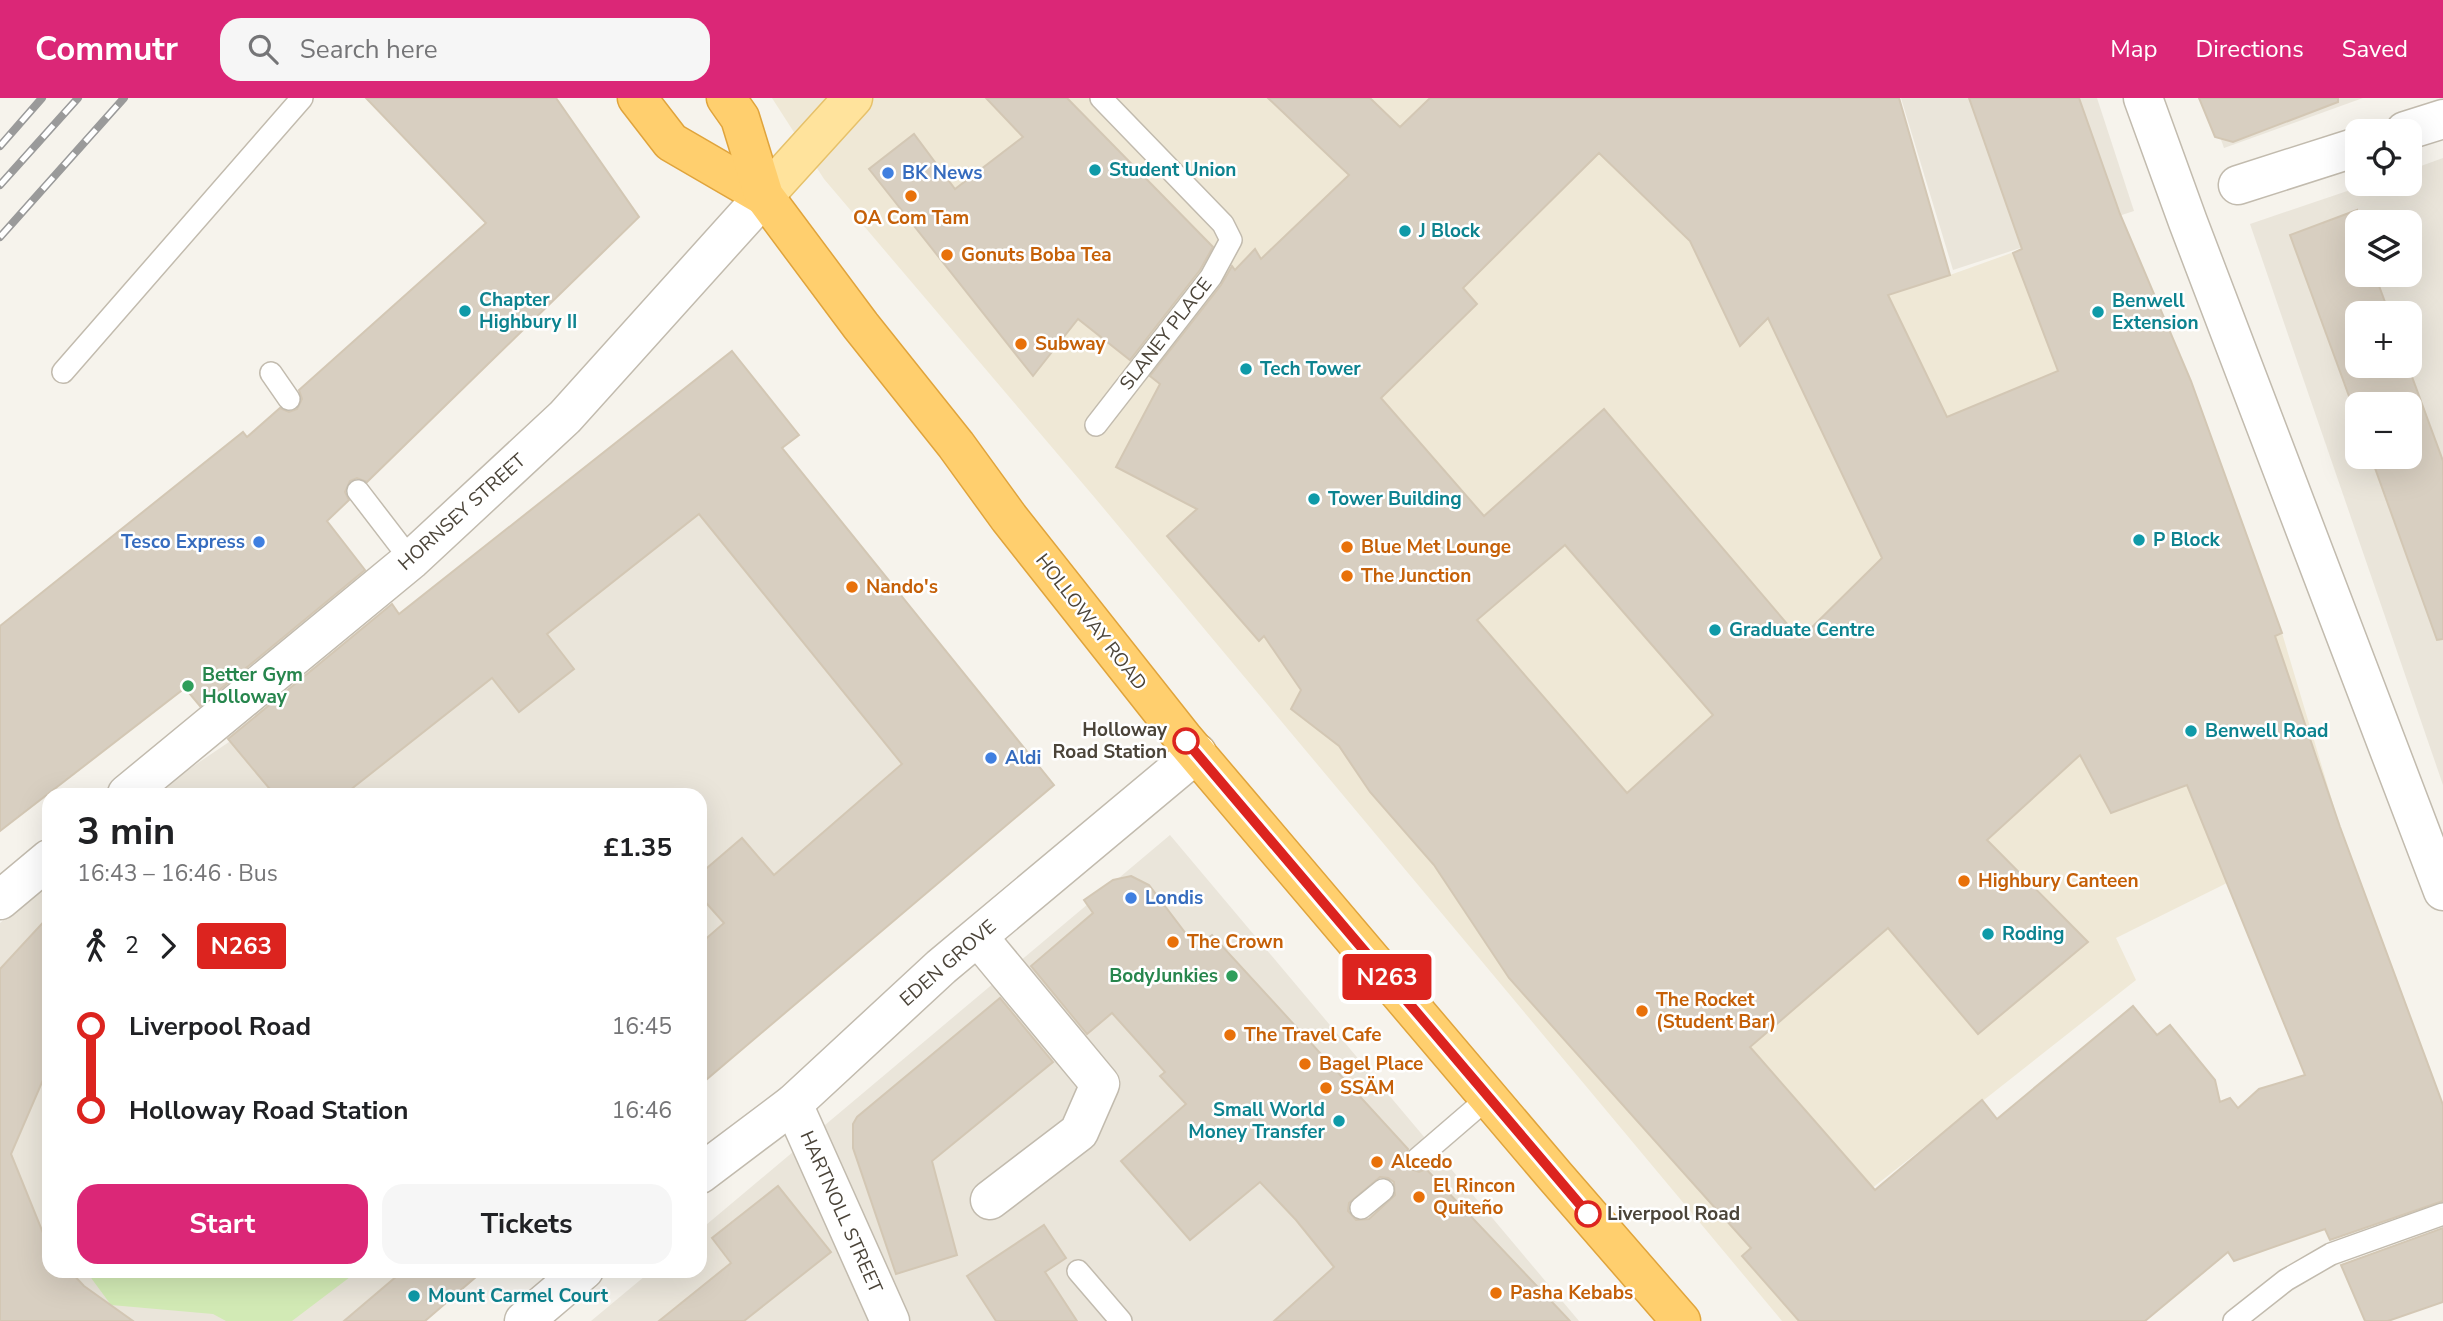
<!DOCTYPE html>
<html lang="en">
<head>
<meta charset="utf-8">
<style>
	:root { --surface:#fff; --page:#f6f6f6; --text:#202124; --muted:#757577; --accent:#db2777 }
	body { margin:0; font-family:"Nunito Sans",sans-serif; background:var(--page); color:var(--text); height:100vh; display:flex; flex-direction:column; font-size:26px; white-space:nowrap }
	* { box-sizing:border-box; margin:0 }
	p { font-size:23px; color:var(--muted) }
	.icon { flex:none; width:38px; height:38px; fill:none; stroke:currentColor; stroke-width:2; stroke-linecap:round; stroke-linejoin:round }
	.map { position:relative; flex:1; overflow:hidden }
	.panel { position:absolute; left:42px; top:690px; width:665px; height:490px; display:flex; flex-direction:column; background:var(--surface); border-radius:21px; box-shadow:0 7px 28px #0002 }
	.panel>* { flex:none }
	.badge { padding:0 14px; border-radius:5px; font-size:24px; line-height:46px }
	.tools { position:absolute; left:2345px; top:21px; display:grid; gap:14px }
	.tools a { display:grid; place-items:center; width:77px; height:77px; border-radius:14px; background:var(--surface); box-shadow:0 7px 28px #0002; font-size:35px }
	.map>.badge { position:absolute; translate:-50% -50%; box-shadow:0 0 0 4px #fff }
	.legs { display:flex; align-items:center; gap:10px; height:77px; padding:0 35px; font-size:23px }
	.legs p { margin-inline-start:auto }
	.head { display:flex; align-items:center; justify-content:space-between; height:119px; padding:0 35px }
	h1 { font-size:38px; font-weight:700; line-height:52px }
	.primary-button { display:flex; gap:14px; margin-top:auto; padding:14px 35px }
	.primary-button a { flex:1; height:80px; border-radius:21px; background:var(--accent); color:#fff; font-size:28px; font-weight:700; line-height:80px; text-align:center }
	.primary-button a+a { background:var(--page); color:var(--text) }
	ul { padding:0 35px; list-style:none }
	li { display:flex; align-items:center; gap:24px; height:84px; font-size:26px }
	li i { display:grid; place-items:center; width:10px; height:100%; margin:0 9px; background:currentColor }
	li i::after { content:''; width:18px; height:18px; margin:-9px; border:5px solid; border-radius:50%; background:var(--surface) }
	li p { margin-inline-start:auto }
	li:first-child i { background:linear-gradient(#0000 50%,currentColor 0) }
	li:last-child i { background:linear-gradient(currentColor 50%,#0000 0) }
	header { display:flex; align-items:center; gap:42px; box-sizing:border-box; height:98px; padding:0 35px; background:var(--accent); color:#fff }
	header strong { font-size:33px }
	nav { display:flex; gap:38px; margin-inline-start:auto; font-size:24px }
	.search { width:490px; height:63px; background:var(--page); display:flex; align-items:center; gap:18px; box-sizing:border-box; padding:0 24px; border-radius:21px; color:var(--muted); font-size:26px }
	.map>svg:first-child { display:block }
</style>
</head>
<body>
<header>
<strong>Commutr</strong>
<div class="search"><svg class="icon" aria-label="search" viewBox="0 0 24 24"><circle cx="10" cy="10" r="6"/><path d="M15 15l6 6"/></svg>Search here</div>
<nav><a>Map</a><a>Directions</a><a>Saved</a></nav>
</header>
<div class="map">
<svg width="2443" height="1223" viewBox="0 0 2443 1223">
	<rect width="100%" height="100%" fill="#f6f3ec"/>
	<!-- residential -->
	<g fill="#eae5da" fill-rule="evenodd">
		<path d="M1901 0H2097L2134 113 1953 172Z"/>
		<path d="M2206 0H2363L2224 50Z"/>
		<path d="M2443 60V687L2250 126 2368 86H2410V72ZM2357 124H2410V177H2357ZM2357 215H2410V268H2357ZM2357 306H2410V359H2357Z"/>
		<path d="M732 253 799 337 782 351 1054 687 700 987V696H152L281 609Z"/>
		<path d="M1170 737 1579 1223H591L651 1173 700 1172V1132Z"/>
		<path d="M49 782V1172L484 1173 425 1223H0V825Z"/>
	</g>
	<!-- education -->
	<path fill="#efe8d6" d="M772 0H1899L1950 177 2120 116 2282 535 2340 729 2116 840 2136 882 1871 1091 1851 1223H1782L1095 400 824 81Z"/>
	<!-- green -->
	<path fill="#d2eab5" d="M86 1173H358L292 1223H226L213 1216 111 1207Z"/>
	<!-- building -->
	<g fill="#d8cfc1" stroke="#d3c7b4" stroke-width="2" fill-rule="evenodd">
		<path d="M366 0H556L639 119 367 384 357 380 350 383 345 394 349 402 327 423 365 472 200 608 185 590 0 733V528L243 334 247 339 280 310 289 314 297 311 302 301 299 292 486 125Z"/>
		<path d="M986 0H1067L1213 149 1200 172 1130 262 1078 221 1033 278 869 71 914 36 955 91 1023 39Z"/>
		<path d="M1268 0H1370L1400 29 1430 0H1899L1950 177 1888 197 1947 319 2058 273 2013 155 2022 151 1969 0H2079L2120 116 2191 283 2282 535 2275 538 2340 729 2443 1007V1103L2330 1142 2325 1131 2234 1163 2228 1154 2145 1223H1799L1742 1158 1751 1150 1509 880 1434 767 1370 694 1339 648 1291 611 1301 592 1264 538 1259 543 1167 438 1197 411 1116 369 1160 286 1150 278 1221 187 1232 168 1235 172 1255 151 1261 161 1349 77ZM1599 55 1690 143 1740 248 1768 220 1882 460 1800 541 1604 311 1484 418 1381 300 1477 206 1463 190ZM1565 447 1713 617 1627 695 1477 522ZM2080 657 2111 715 2187 687 2305 977 2259 991 2238 1010 2230 1000 2220 1004 2215 982 2170 927 2157 937 2133 908 1997 1021 1982 1002 1875 1092 1750 949 1888 830 1978 936 2088 844 1987 742Z"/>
		<path d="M2199 0H2338V4L2233 44 2215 39Z"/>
		<path d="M2357 112V177H2375L2389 215H2357V268H2408L2443 363V541L2437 542 2371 359H2410V306H2357V320L2290 137Z"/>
		<path d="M732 253 799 337 782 350 1054 687 700 987V846L724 825 700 798V776L742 740 774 777 902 666 699 416 547 536 574 571 519 614 492 580 345 696H274L228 641 392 506 399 516Z"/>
		<path d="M1131 778 1149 787 1196 849 1212 837 1408 1051 1404 1063 1408 1070 1419 1074 1426 1071 1570 1223H1274L1334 1169 1296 1122 1260 1084 1190 1142 1121 1063 1186 1006 1160 978 1165 974 1112 915 1087 936 1031 868 1093 815 1084 802 1113 782ZM1380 1079 1388 1080 1394 1084 1395 1097 1369 1121 1356 1122 1348 1113 1349 1105Z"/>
		<path d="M49 818V968L11 1056 43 1135 49 1145V1172H69L84 1188 133 1223H0V871Z"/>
		<path d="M1000 900 1053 964 932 1063 957 1157 896 1176 853 1050V1026L857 1019Z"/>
		<path d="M778 1088 831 1154 744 1223H659L731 1165 712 1140Z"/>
		<path d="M1044 1127 1066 1160 1045 1174 1077 1223H996L967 1178Z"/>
		<path d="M2443 1130V1204L2388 1223H2365L2341 1167Z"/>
		<path d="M404 1172H484L425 1223H344Z"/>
	</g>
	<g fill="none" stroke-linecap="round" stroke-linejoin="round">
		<defs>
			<g id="lane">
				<path d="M63 274 302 0"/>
				<path d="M271 275 289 301"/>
				<path d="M1096 327 1211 179 1231 142 1223 126 1101 0"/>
				<path d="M358 393 411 462"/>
				<path d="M1417 1061 1489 999"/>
				<path d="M1361 1110 1383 1092"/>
				<path d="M1078 1173 1121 1223"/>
				<path d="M2234 1223 2286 1182 2331 1156 2443 1116"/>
			</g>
			<g id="street">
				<path d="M2143 0 2188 124 2443 793"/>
				<path d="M2405 33 2443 21"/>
				<path d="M2238 87 2357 49"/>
				<path d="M127 696 411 462 565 319 764 98"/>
				<path d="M0 802 49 761"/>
				<path d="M978 839 1100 986 1079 1034 990 1102"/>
				<path d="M793 1006 890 1223"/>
				<path d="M700 1076 793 1006 941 869 1197 655"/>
				<path d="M524 1223 584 1172"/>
			</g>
			<path id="primary" d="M764 98 853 0"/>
			<g id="highway">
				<path d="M637 0 671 44 764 98"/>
				<path d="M726 0 740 20 764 98 861 228 956 347 1009 420 1183 640 1555 1078 1681 1223"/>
			</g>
		</defs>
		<!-- lane casing -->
		<use href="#lane" stroke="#c2bbae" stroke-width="24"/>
		<!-- street casing -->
		<use href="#street" stroke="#c2bbae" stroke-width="41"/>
		<!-- primary casing -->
		<use href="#primary" stroke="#e6c16a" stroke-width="41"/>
		<!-- highway casing -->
		<use href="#highway" stroke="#e0a43c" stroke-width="41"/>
		<!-- lane -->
		<use href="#lane" stroke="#fff" stroke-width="21"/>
		<!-- street -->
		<use href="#street" stroke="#fff" stroke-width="38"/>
		<!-- primary -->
		<use href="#primary" stroke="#ffe39c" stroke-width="38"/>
		<!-- highway -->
		<use href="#highway" stroke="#ffcf6e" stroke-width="38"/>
		<defs>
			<g id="rail">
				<path d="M0 48 42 0"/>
				<path d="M0 87 78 0"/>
				<path d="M0 139 124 0"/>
			</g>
		</defs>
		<!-- rail casing -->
		<use href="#rail" stroke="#9a9a9a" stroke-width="8"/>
		<!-- rail -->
		<use href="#rail" stroke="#fff" stroke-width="5" stroke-dasharray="16" stroke-linecap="butt"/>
	</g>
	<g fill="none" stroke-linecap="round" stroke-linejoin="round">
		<defs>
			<path id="line-1" d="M1186 643 1588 1116"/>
		</defs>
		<!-- line-1 casing -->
		<use href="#line-1" stroke="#fff" stroke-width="16"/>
		<!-- line-1 -->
		<use href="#line-1" stroke="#dc241f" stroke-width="10"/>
	</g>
	<!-- markers -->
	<g fill="#0f9aa8" stroke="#fff" stroke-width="2.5">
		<circle cx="1095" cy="72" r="7"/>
		<circle cx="1405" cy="133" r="7"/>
		<circle cx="465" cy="213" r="7"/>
		<circle cx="2098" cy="214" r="7"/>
		<circle cx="1246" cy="271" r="7"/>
		<circle cx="1314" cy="401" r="7"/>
		<circle cx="2139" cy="442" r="7"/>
		<circle cx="1715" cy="532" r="7"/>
		<circle cx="2191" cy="633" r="7"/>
		<circle cx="1988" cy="836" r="7"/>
		<circle cx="1339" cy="1023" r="7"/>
		<circle cx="414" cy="1198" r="7"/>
	</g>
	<g fill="#3f7fe0" stroke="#fff" stroke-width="2.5">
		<circle cx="888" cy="75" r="7"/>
		<circle cx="259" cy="444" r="7"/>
		<circle cx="991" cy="660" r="7"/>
		<circle cx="1131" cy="800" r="7"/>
	</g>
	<g fill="#e8710a" stroke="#fff" stroke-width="2.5">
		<circle cx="911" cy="98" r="7"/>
		<circle cx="947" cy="157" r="7"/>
		<circle cx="1021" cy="246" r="7"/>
		<circle cx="1347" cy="449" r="7"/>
		<circle cx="1347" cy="478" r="7"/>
		<circle cx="852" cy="489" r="7"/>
		<circle cx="1964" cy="783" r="7"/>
		<circle cx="1173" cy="844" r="7"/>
		<circle cx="1642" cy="913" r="7"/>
		<circle cx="1230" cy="937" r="7"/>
		<circle cx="1305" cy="966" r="7"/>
		<circle cx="1326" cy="990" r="7"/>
		<circle cx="1377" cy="1064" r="7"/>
		<circle cx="1419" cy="1099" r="7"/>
		<circle cx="1496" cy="1195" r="7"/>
	</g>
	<g fill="#2e9e5b" stroke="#fff" stroke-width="2.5">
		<circle cx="188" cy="588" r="7"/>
		<circle cx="1232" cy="878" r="7"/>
	</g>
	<g fill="#fff" stroke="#dc241f" stroke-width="3.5">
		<circle cx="1186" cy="643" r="12"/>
		<circle cx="1588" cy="1116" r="12"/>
	</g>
	<g text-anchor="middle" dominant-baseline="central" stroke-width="5" stroke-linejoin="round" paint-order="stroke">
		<!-- culture labels -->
		<g font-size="19" font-weight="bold" fill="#0d838f" stroke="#fff" text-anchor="start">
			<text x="1109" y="72">Student Union</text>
			<text x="1419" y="133">J Block</text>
			<text x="479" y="202">Chapter<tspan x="479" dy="22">Highbury II</tspan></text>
			<text x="2112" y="203">Benwell<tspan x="2112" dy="22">Extension</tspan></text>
			<text x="1260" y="271">Tech Tower</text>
			<text x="1328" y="401">Tower Building</text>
			<text x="2153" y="442">P Block</text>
			<text x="1729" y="532">Graduate Centre</text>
			<text x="2205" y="633">Benwell Road</text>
			<text x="2002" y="836">Roding</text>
			<text x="1325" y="1012" text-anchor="end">Small World<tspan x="1325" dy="22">Money Transfer</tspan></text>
			<text x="428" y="1198">Mount Carmel Court</text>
		</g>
		<!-- shop labels -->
		<g font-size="19" font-weight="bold" fill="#366cbe" stroke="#fff" text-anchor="start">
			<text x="902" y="75">BK News</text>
			<text x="245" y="444" text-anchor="end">Tesco Express</text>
			<text x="1005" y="660">Aldi</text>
			<text x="1145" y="800">Londis</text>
		</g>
		<!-- food labels -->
		<g font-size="19" font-weight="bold" fill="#c56008" stroke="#fff" text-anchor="start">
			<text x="911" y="120" text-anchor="middle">OA Com Tam</text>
			<text x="961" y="157">Gonuts Boba Tea</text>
			<text x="1035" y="246">Subway</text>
			<text x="1361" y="449">Blue Met Lounge</text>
			<text x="1361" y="478">The Junction</text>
			<text x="866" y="489">Nando's</text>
			<text x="1978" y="783">Highbury Canteen</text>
			<text x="1187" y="844">The Crown</text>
			<text x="1656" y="902">The Rocket<tspan x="1656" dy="22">(Student Bar)</tspan></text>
			<text x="1244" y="937">The Travel Cafe</text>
			<text x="1319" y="966">Bagel Place</text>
			<text x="1340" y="990">SSÄM</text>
			<text x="1391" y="1064">Alcedo</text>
			<text x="1433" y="1088">El Rincon<tspan x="1433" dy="22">Quiteño</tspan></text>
			<text x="1510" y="1195">Pasha Kebabs</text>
		</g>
		<!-- street labels -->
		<g font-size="19" fill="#4b4439" stroke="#fff">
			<text transform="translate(1166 236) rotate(-52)">SLANEY PLACE</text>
			<text transform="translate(462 414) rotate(-42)">HORNSEY STREET</text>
			<text transform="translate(1091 524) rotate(52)">HOLLOWAY ROAD</text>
			<text transform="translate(948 865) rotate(-41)">EDEN GROVE</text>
			<text transform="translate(841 1114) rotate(66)">HARTNOLL STREET</text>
		</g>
		<!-- leisure labels -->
		<g font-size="19" font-weight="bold" fill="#27864d" stroke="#fff" text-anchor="start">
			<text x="202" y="577">Better Gym<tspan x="202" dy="22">Holloway</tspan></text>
			<text x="1218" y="878" text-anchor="end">BodyJunkies</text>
		</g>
		<!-- stop labels -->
		<g font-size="19" font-weight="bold" fill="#4b4439" stroke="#fff" text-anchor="end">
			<text x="1167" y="632">Holloway<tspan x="1167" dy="22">Road Station</tspan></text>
			<text x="1607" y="1116" text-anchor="start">Liverpool Road</text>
		</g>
	</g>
</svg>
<div class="tools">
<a><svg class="icon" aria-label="locate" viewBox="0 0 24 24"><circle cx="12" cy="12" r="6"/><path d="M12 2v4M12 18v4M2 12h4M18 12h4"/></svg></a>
<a><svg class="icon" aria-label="layers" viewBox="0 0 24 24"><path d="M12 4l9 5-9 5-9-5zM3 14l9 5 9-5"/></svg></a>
<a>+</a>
<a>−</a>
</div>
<b class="badge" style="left:1387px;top:879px;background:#dc241f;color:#fff">N263</b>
<section class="panel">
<div class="head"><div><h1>3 min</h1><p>16:43 – 16:46 · Bus</p></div><b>£1.35</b></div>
<div class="legs"><svg class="icon" aria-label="walk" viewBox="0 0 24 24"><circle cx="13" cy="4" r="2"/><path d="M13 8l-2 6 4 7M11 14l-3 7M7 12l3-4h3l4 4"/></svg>2<svg class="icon" aria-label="forward" viewBox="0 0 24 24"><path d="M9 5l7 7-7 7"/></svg><b class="badge" style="background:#dc241f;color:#fff">N263</b></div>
<ul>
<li><i style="color:#dc241f"></i><b>Liverpool Road</b><p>16:45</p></li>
<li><i style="color:#dc241f"></i><b>Holloway Road Station</b><p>16:46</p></li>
</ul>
<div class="primary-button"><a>Start</a><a>Tickets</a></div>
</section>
</div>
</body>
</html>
